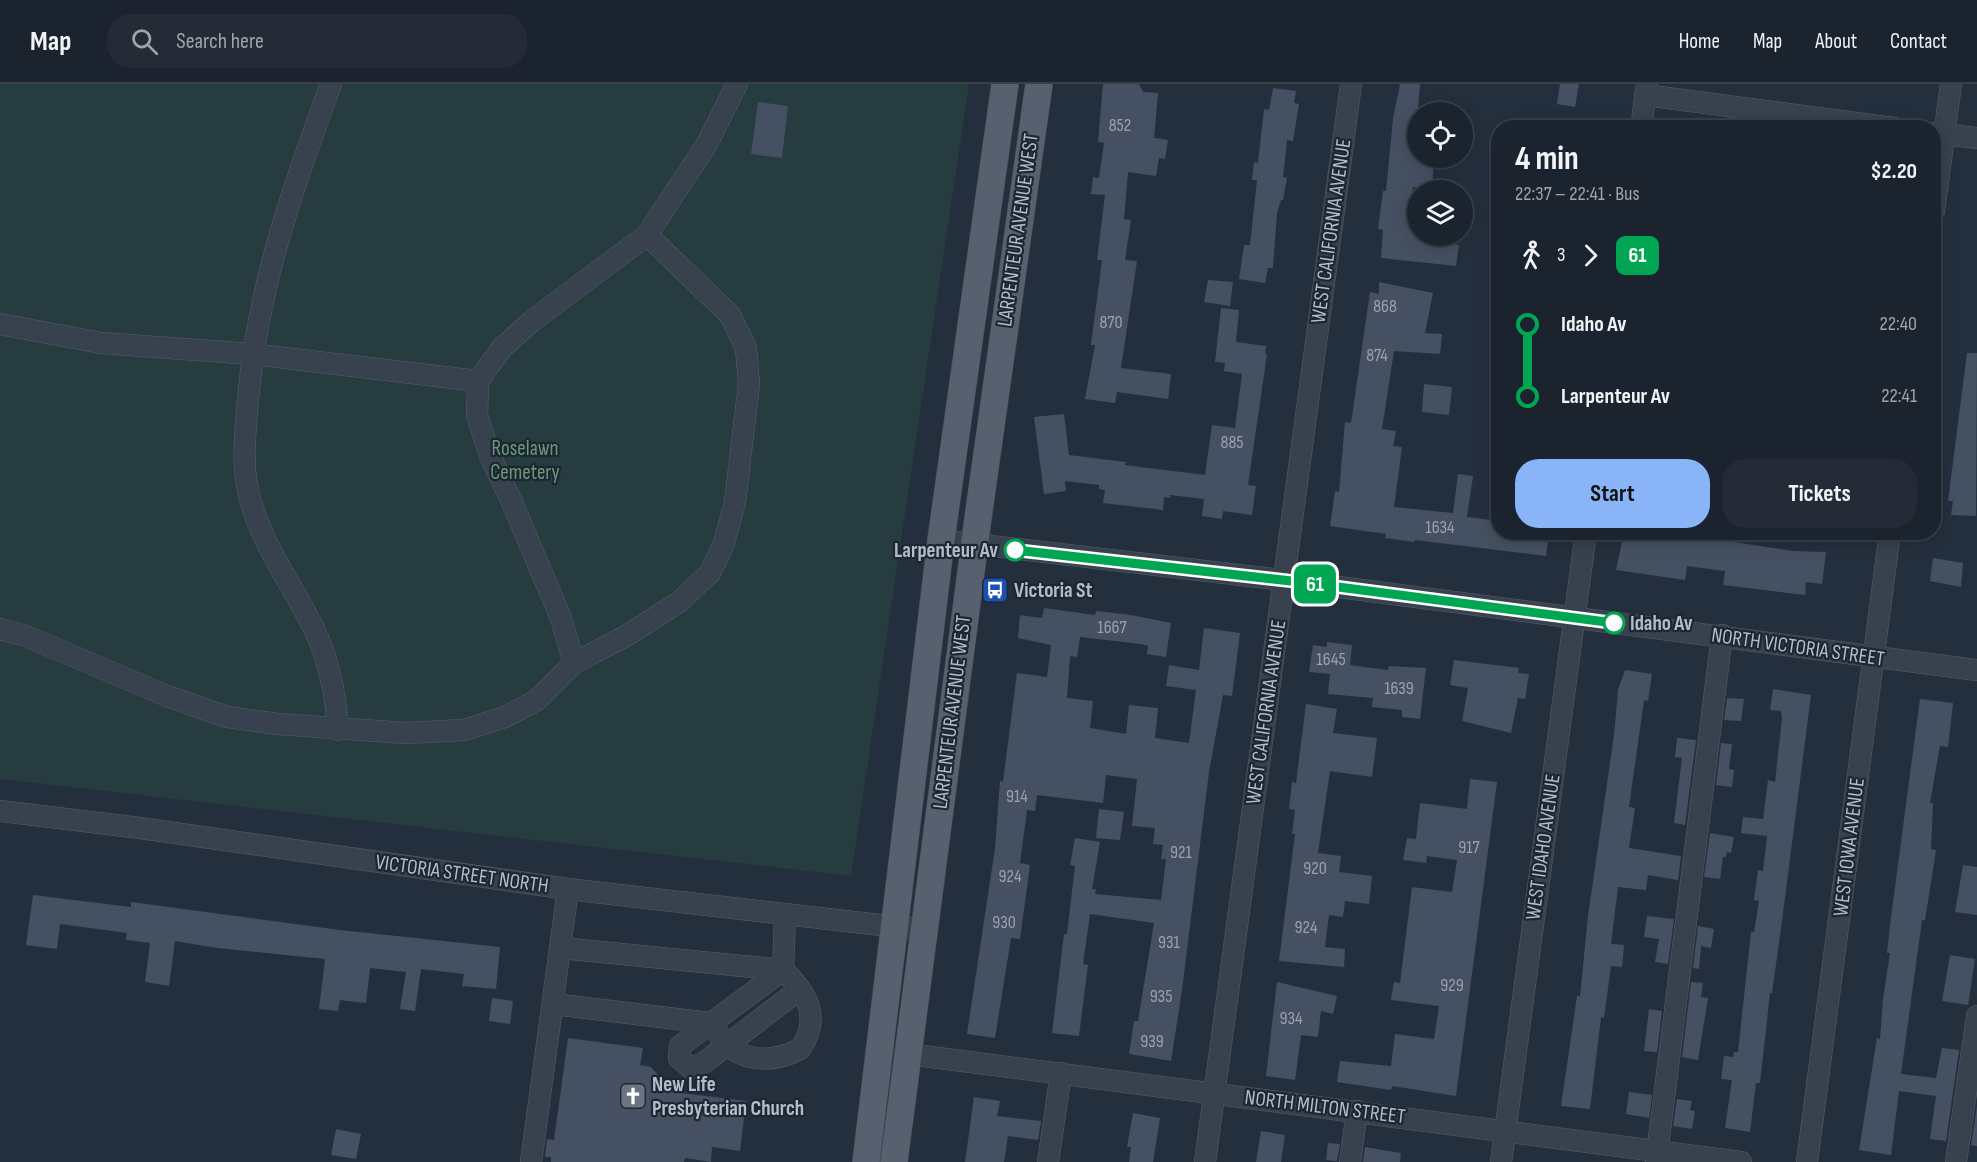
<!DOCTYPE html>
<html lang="en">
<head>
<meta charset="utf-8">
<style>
	:root { --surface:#1b232e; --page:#242b36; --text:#f1f3f6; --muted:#a0a4aa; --line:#39404a; --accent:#8ab4f8 }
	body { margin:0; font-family:"Sofia Sans Condensed",sans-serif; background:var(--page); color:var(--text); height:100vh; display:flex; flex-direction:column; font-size:22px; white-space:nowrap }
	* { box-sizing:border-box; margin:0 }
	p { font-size:20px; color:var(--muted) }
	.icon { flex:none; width:33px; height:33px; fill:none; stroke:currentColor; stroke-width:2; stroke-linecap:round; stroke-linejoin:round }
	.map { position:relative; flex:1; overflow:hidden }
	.drawer { position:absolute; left:1491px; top:36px; width:450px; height:420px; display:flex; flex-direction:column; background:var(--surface); border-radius:24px; box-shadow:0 3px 15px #0003,0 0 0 2px var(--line) }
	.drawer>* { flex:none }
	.badge { padding:0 12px; border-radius:9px; font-size:21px; line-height:39px }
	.buttons { position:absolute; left:1407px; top:18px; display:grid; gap:12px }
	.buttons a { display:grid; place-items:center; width:66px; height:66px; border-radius:50%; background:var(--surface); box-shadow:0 3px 15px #0003,0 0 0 2px var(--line); font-size:30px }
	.map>.badge { position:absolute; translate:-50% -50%; box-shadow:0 0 0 3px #fff }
	.legs { display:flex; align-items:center; gap:9px; height:66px; padding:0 24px; font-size:20px }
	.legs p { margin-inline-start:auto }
	.overview { display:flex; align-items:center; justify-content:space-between; height:102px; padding:0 24px }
	h1 { font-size:33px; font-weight:700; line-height:45px }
	.cta { display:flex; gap:12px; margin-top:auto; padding:12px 24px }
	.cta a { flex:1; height:69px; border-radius:24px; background:var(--accent); color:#111; font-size:24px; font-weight:700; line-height:69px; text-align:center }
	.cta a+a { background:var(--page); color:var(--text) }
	ul { padding:0 24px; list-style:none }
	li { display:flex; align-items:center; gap:21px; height:72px; font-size:22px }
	li i { display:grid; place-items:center; width:9px; height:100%; margin:0 8px; background:currentColor }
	li i::after { content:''; width:15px; height:15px; margin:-8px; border:4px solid; border-radius:50%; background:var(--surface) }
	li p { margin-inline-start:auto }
	li:first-child i { background:linear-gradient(#0000 50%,currentColor 0) }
	li:last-child i { background:linear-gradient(currentColor 50%,#0000 0) }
	header { display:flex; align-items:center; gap:36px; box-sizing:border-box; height:84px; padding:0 30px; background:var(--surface); border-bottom:2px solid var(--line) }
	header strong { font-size:28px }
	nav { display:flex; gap:33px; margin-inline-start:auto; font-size:21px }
	.search { width:420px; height:54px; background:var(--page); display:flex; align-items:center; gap:15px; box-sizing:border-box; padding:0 21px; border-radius:24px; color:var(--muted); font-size:22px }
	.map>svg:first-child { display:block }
</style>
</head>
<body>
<header>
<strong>Map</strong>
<div class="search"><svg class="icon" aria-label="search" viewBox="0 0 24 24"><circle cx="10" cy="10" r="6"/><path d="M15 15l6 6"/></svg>Search here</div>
<nav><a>Home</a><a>Map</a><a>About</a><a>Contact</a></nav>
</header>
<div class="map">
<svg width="1977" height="1078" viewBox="0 0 1977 1078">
	<rect width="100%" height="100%" fill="#242f3e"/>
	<!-- green -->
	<path fill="#263c3f" d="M0 0H969L851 792 0 695Z"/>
	<!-- building -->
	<g fill="#455162">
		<path d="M1103 0H1139L1143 8 1158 9 1154 54 1168 56 1165 75 1159 74 1156 92 1128 88 1124 135 1131 136 1125 176 1137 177 1121 284 1171 290 1168 315 1117 308 1115 319 1085 315 1095 261H1091L1102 176H1097L1105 111 1091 110 1093 93 1099 94 1104 59 1098 58Z"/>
		<path d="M1400 0H1420L1415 65H1418V74H1434L1432 105 1413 103 1409 135 1418 136V156L1459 161 1456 182 1381 174 1383 146 1378 145 1383 107H1386L1393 35Z"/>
		<path d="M1560 0H1579L1575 23 1557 20Z"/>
		<path d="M1273 4 1296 7 1294 19 1299 20 1293 57 1287 56 1283 93 1287 94 1283 116H1281L1277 129 1273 184H1268L1265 199 1239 195 1244 161H1250L1257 96H1252L1254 78 1258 79 1264 25 1269 26Z"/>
		<path d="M758 18 788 22 782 74 751 70Z"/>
		<path d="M1208 196 1233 198 1230 222 1204 218Z"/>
		<path d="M1379 198 1433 209 1425 249 1442 250 1440 270 1394 267 1382 345 1396 347 1393 362 1402 363 1394 423 1453 429 1458 390 1473 392 1467 433 1498 437V448H1549L1546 472 1415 456 1414 458 1385 454 1386 450 1330 442 1335 407 1339 408 1345 338 1351 339 1370 208 1379 210Z"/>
		<path d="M1221 224 1239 226 1236 258 1266 262 1265 270H1267L1248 401 1256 402 1252 431 1223 427 1222 435 1202 432 1204 415 1170 411V414L1164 413 1163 426 1103 419 1105 406 1099 405V401L1065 397 1066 407 1044 410 1034 333 1064 330 1069 371 1126 378 1125 381 1205 391 1212 341 1235 344 1242 290 1224 287 1225 279 1215 278Z"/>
		<path d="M1967 269H1977L1976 432 1951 431 1953 417H1948Z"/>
		<path d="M1424 300 1452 303 1449 331 1422 328Z"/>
		<path d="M1624 448 1674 451V449L1793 467 1826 468 1822 500 1806 498 1805 511 1723 501 1725 487 1687 482 1685 496 1616 486Z"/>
		<path d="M1933 474 1963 479 1961 503 1930 497Z"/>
		<path d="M1044 524 1095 531 1096 527 1131 531 1171 539 1166 573 1147 570 1148 562 1141 560 1080 553 1077 573 1070 572 1067 614 1093 617 1090 644 1126 650 1129 621 1158 624 1155 654 1189 659 1196 606 1166 602 1169 581 1199 586 1204 544 1240 549 1232 612 1223 611 1209 688 1182 906 1171 977 1129 970 1134 937H1138L1154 839 1090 830 1083 880 1088 881 1079 952 1052 949 1064 850H1067L1075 782 1070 781 1075 754 1100 758 1092 805H1096L1095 810 1161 816 1166 775H1161L1163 761 1153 760 1155 744 1132 742 1137 695 1106 691 1103 719 1037 711 1035 727 1027 726 1020 779 1030 781 1024 826 1020 855 1011 854 995 954 967 950 995 764 1000 697 1003 698 1017 589 1047 593 1051 561 1018 554 1020 531 1042 534Z"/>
		<path d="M1327 558 1352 561 1350 581 1388 586 1389 582 1426 584 1420 635 1402 633V626L1372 623 1373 614 1328 610 1330 590 1309 588 1313 561 1327 563Z"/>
		<path d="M1454 576 1519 584 1518 589 1529 590 1525 615 1518 614 1511 649 1462 637 1468 604 1450 601Z"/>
		<path d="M1625 586 1652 590 1648 617 1644 616 1629 723 1635 724 1629 764 1681 772 1678 796 1648 791 1646 806 1618 803 1611 860 1624 861 1622 883 1611 882 1604 934 1601 933 1590 1025 1561 1022 1577 912H1580L1588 832 1614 651 1618 606Z"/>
		<path d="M1773 605 1811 611 1782 837 1772 909H1770L1760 999H1756L1750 1048 1725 1044 1732 996 1721 995 1724 972 1733 973 1734 968H1738L1751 848H1754L1759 817 1754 816 1758 786 1763 787 1767 752 1741 749 1743 733 1763 735 1768 696 1775 698 1782 635 1781 627 1770 626Z"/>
		<path d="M1727 614 1744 615 1741 637 1724 636Z"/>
		<path d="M1920 615 1953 619 1948 663 1940 662 1930 719H1933L1931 765 1936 766 1925 836H1922L1901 990 1936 994 1942 964 1959 966 1946 1057 1930 1055 1936 1012 1899 1007 1891 1071 1859 1066 1877 954 1880 955 1883 915 1890 869H1887L1890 841Z"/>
		<path d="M1306 620 1337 625 1333 649 1377 654 1372 693 1330 687 1318 769 1341 772 1339 788 1372 792 1369 820 1345 817 1343 833 1329 831 1325 863 1345 865 1344 883 1279 877 1295 750H1292L1295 726 1289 725 1292 698 1296 699Z"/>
		<path d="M1677 654 1696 656 1685 741 1674 739 1682 674 1675 673Z"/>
		<path d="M1721 659 1732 660 1729 685 1734 686 1732 703 1716 701Z"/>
		<path d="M1470 695 1497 698 1456 1012 1392 1002 1391 1006 1337 998 1340 977 1391 982 1395 950 1434 955 1439 922 1391 916 1394 898 1400 899 1412 803 1452 808 1457 776 1427 772 1426 779 1403 776 1407 754 1416 755 1420 719 1467 725Z"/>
		<path d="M1099 725 1124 728 1120 756 1096 754Z"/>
		<path d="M1710 749 1734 753 1731 769 1727 768 1726 773H1723L1720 795 1704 793Z"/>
		<path d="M1963 781 1977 783V831L1955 828Z"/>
		<path d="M33 811 131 823V818L340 846 500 863 496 905 462 902 464 890 421 885 415 927 400 925 406 888 370 884 366 919 340 916 338 927 319 925 325 875 217 864 175 857 169 902 145 898 150 859 126 856 127 849 60 840 57 865 26 861Z"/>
		<path d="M1647 832 1674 835 1668 880 1655 878 1659 855 1644 853Z"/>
		<path d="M1698 842 1714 845 1711 864 1701 862 1699 885 1693 884Z"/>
		<path d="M1950 871 1975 875 1968 921 1942 917Z"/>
		<path d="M1277 898 1337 912 1333 930 1321 927 1318 953 1301 951 1295 996 1266 992Z"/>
		<path d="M1691 898 1703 899 1701 913 1708 914 1698 976 1682 973Z"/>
		<path d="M492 914 513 917 510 940 489 937Z"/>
		<path d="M1649 925 1662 927 1657 968 1644 967Z"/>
		<path d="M568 954 643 964 640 981 651 983 673 1008 746 1017 740 1067 712 1063 711 1078 685 1074 684 1078H551V1073H545L547 1055 554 1056Z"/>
		<path d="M1629 1008 1652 1011 1649 1034 1626 1030Z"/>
		<path d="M974 1013 1000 1017 997 1032 1041 1037 1038 1056 1008 1052 1004 1078H965Z"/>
		<path d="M1677 1015 1692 1017 1690 1026 1695 1027 1692 1045 1673 1042Z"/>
		<path d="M1977 1022V1062L1971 1061Z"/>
		<path d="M1133 1029 1160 1034 1153 1078H1129L1131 1063H1127Z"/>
		<path d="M336 1045 361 1050 356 1075 331 1071Z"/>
		<path d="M1261 1047 1285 1051 1281 1078H1256Z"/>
		<path d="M1328 1059 1340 1060 1337 1077 1326 1076Z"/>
		<path d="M1365 1063 1401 1069 1400 1078H1363Z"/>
	</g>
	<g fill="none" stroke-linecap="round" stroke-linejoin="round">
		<defs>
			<g id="minor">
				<path d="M331 0C292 106 258 202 248 315 246 342 242 374 247 401 256 453 291 498 314 545 329 576 336 612 338 646"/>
				<path d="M1645 11 1894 44"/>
				<path d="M1641 44 1647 0"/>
				<path d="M1934 49 1977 54"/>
				<path d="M1934 127 1951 0"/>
				<path d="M0 240 101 259 252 270 478 297"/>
				<path d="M941 456 1300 498 1977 586"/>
				<path d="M0 545 26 552 167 612 227 633 278 640 405 649 464 646 505 633 537 616 574 579 626 552 679 518 710 489 724 459 735 418 749 300 746 264 730 231 647 151"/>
				<path d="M574 579 561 534 511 416 490 372 477 331 478 297 502 264 532 237 647 151 707 60 737 0"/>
				<path d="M0 727 140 744 568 805 924 846"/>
				<path d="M561 864 783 886C807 909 822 934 800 965 776 978 748 979 727 961L705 978 691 984 679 974 680 962 783 886"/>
				<path d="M783 886 785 830"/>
				<path d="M553 920 710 939 727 961 800 905"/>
				<path d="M908 970 1741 1078"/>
				<path d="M531 1078 568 805"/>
				<path d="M1048 1078 1061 989"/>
				<path d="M1205 1078 1351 0"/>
				<path d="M1350 1078 1357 1027"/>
				<path d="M1501 1078 1586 448"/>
				<path d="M1656 1078 1722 551"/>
				<path d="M1807 1078 1890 448"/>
				<path d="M1956 1078 1977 932"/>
			</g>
			<g id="major">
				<path d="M866 1078 941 456 1005 0"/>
				<path d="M894 1078 978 434 1039 0"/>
			</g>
		</defs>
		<!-- minor casing -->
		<use href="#minor" stroke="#565f6c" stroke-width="22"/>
		<!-- major casing -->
		<use href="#major" stroke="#414a57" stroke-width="28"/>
		<!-- minor -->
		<use href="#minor" stroke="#38414e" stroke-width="21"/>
		<!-- major -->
		<use href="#major" stroke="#56606e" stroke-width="27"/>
	</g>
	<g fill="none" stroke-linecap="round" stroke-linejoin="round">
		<defs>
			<path id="line-1" d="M1015 466 1300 498 1614 539"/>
		</defs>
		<!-- line-1 casing -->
		<use href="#line-1" stroke="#fff" stroke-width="14"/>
		<!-- line-1 -->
		<use href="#line-1" stroke="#00a651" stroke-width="9"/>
	</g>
	<!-- icons -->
	<defs>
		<symbol id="bus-square" viewBox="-11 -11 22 22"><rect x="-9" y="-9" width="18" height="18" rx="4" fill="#1a4fb4" stroke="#1d2633"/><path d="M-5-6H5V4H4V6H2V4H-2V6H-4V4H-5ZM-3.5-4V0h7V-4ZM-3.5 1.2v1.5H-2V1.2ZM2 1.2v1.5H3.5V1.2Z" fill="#fff"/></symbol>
		<symbol id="church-square" viewBox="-11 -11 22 22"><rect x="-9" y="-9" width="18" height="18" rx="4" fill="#6b7280" stroke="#1d2633"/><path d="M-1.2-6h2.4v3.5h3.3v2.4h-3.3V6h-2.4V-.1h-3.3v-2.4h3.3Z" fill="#fff"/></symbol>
	</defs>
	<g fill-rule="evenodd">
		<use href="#bus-square" x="980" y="491" width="30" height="30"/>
		<use href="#church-square" x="618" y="997" width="30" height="30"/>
	</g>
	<!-- markers -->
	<g fill="#fff" stroke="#00a651" stroke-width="3">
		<circle cx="1015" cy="466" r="10"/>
		<circle cx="1614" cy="539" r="10"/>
	</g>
	<g text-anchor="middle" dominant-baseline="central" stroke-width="4.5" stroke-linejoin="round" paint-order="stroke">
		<!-- number labels -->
		<g font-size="18" fill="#98a1af">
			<text x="1120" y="41">852</text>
			<text x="1385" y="222">868</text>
			<text x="1111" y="238">870</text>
			<text x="1377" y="271">874</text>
			<text x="1232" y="358">885</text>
			<text x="1440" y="443">1634</text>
			<text x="1112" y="543">1667</text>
			<text x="1331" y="575">1645</text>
			<text x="1399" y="604">1639</text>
			<text x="1017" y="712">914</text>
			<text x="1469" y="763">917</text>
			<text x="1181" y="768">921</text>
			<text x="1315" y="784">920</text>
			<text x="1010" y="792">924</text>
			<text x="1004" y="838">930</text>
			<text x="1306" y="843">924</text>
			<text x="1169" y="858">931</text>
			<text x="1452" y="901">929</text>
			<text x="1161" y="912">935</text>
			<text x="1291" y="934">934</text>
			<text x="1152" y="957">939</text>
		</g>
		<!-- street labels -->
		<g font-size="21" fill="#b4bcc9" stroke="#1d2633">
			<text transform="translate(1018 146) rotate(-82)">LARPENTEUR AVENUE WEST</text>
			<text transform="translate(1331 147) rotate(-82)">WEST CALIFORNIA AVENUE</text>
			<text transform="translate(1798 563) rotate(8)">NORTH VICTORIA STREET</text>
			<text transform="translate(952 628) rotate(-83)">LARPENTEUR AVENUE WEST</text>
			<text transform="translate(1266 628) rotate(-82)">WEST CALIFORNIA AVENUE</text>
			<text transform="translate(1543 763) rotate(-82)">WEST IDAHO AVENUE</text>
			<text transform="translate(1849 763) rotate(-83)">WEST IOWA AVENUE</text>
			<text transform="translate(462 790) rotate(8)">VICTORIA STREET NORTH</text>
			<text transform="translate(1325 1023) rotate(7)">NORTH MILTON STREET</text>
		</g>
		<!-- park labels -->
		<g font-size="21" fill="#6b9a76" stroke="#1d2633">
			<text x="525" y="364">Roselawn<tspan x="525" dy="24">Cemetery</tspan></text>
		</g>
		<!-- stop labels -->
		<g font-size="21" font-weight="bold" fill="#b4bcc9" stroke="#1d2633" text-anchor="end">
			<text x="998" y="466">Larpenteur Av</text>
			<text x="1630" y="539" text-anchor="start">Idaho Av</text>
		</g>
		<!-- poi labels -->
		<g font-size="21" font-weight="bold" fill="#b4bcc9" stroke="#1d2633" text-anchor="start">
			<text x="1014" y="506">Victoria St</text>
			<text x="652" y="1000">New Life<tspan x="652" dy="24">Presbyterian Church</tspan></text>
		</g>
	</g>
</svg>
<div class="buttons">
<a><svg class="icon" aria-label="locate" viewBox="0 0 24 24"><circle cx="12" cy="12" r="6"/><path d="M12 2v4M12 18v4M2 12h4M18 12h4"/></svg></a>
<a><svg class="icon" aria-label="layers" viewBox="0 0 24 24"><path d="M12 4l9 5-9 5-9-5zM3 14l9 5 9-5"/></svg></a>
</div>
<b class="badge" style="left:1315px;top:500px;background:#00a651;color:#fff">61</b>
<section class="drawer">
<div class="overview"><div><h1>4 min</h1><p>22:37 – 22:41 · Bus</p></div><b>$2.20</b></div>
<div class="legs"><svg class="icon" aria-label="walk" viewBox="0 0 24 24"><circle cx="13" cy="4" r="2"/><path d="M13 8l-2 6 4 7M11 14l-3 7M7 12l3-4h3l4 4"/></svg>3<svg class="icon" aria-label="forward" viewBox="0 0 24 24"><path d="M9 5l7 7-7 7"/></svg><b class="badge" style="background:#00a651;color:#fff">61</b></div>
<ul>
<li><i style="color:#00a651"></i><b>Idaho Av</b><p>22:40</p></li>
<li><i style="color:#00a651"></i><b>Larpenteur Av</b><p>22:41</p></li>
</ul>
<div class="cta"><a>Start</a><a>Tickets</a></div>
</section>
</div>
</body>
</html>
